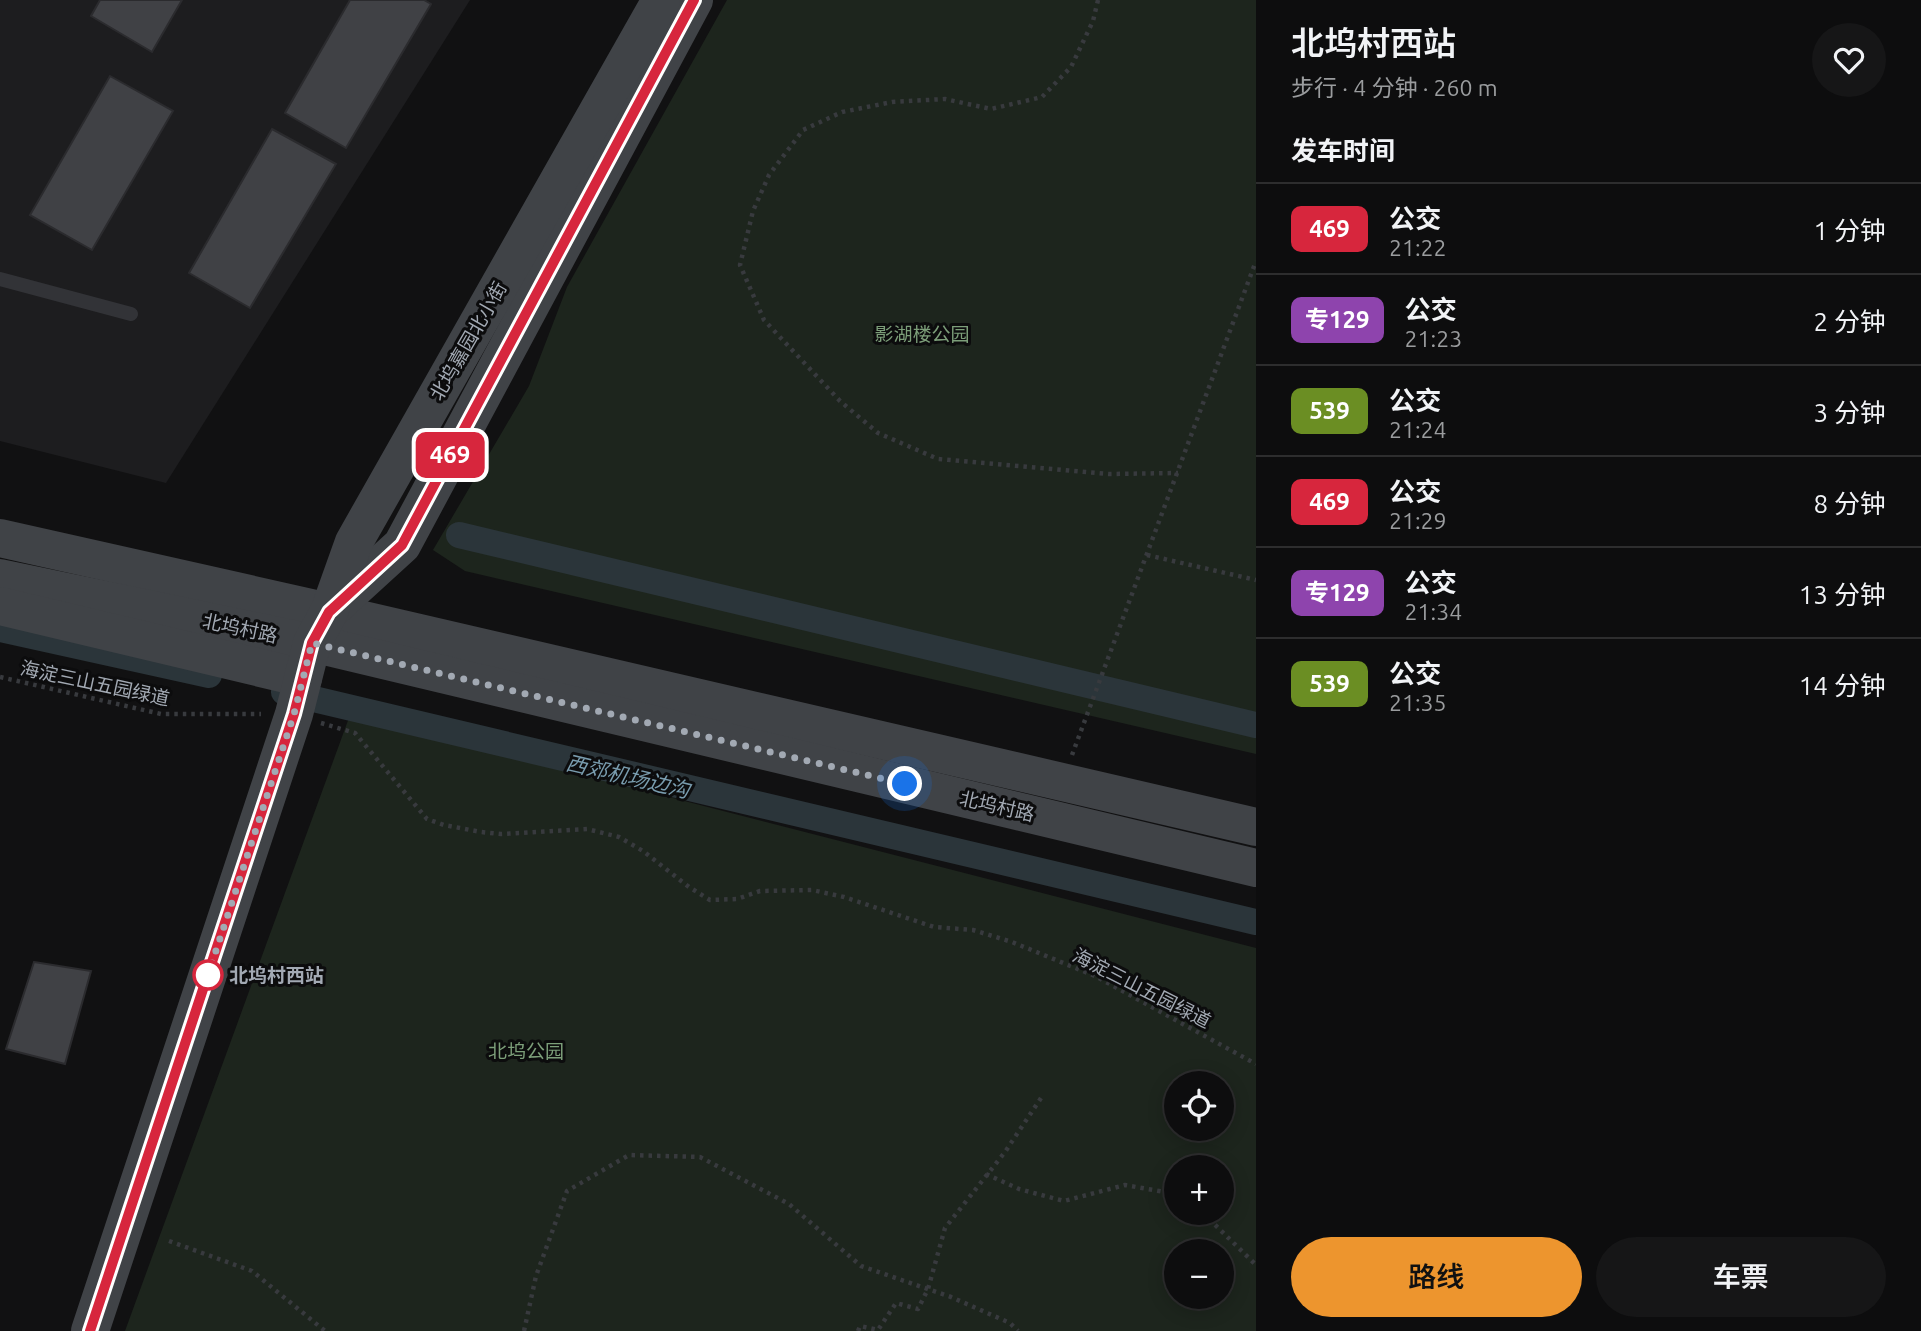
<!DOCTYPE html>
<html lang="zh">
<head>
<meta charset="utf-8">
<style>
	:root { --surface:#0d0d0e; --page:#161617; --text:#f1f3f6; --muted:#9a9c9e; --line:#2d2d2e; --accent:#ed952e }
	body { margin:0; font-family:Ubuntu,"Noto Sans SC",sans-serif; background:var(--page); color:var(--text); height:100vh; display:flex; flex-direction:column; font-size:26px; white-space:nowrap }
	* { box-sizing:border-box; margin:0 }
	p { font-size:23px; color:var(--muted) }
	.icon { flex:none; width:38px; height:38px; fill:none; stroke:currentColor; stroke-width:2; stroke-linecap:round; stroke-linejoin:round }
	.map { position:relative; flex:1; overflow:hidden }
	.side { display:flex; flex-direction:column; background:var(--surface); width:665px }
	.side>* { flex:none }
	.badge { padding:0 14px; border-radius:10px; font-size:24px; line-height:46px }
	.controls { position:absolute; left:1164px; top:1071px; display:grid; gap:14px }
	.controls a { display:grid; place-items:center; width:70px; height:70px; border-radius:50%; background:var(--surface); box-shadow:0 4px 18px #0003,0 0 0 2px var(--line); font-size:35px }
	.you { position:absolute; width:35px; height:35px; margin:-18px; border:5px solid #fff; border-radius:50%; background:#1a73e8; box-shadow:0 0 0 10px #1a73e833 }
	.map>.badge { position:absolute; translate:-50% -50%; box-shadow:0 0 0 4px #fff }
	h2 { padding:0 35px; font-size:26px; line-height:63px }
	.round { display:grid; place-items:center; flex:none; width:74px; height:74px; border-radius:37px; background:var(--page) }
	.headline { display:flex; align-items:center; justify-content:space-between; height:119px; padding:0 35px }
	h1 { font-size:33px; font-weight:600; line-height:52px }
	.primary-button { display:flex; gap:14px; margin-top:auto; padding:14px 35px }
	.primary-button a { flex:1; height:80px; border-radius:42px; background:var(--accent); color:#111; font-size:28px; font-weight:600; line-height:80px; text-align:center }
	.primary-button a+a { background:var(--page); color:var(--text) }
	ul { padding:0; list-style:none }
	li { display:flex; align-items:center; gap:21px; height:91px; padding:0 35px; border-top:2px solid var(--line) }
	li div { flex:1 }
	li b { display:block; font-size:26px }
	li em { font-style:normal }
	li .badge { min-width:77px; font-weight:700; text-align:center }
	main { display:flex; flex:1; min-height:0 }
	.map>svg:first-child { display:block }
</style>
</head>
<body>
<main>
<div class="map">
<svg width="1256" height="1331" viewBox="0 0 1256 1331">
	<rect width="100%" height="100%" fill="#111112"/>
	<!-- built -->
	<path fill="#1d1d1f" d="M0 0H470L166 483 0 441Z"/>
	<!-- green -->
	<g fill="#1d251d" fill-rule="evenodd">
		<path d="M727 0H1256V754L465 571 433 550 529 386 567 287Z"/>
		<path d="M350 715 1256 948V1331H125ZM1176 1083H1222V1129H1176ZM1176 1167H1222V1213H1176ZM1176 1251H1222V1297H1176Z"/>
	</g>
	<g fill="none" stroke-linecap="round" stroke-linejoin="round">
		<!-- canal -->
		<g stroke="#2b353a" stroke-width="26">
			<path d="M459 535 1256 725"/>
			<path d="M0 629 209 675"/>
			<path d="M284 692 1256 922"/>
		</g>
	</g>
	<!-- building -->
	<g fill="#404145" stroke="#2b2b2e" stroke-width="2">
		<path d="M100 0H182L152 52 91 16Z"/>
		<path d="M350 0H424L431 4 346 148 285 113Z"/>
		<path d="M110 76 173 111 92 250 30 215Z"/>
		<path d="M272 129 336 164 250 308 189 273Z"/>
		<path d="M34 962 91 971 65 1064 6 1049Z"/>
	</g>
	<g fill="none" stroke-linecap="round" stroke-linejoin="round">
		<!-- path -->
		<g stroke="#383a3e" stroke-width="4.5" stroke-dasharray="3.5 5" stroke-linecap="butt">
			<path d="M1098 0 1093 21 1071 67 1042 97 991 109 945 99 892 102 842 112 803 130 769 175 753 211 740 265 764 320 840 401 878 433 938 459 1109 474 1178 473"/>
			<path d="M1147 555 1256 580"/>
			<path d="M0 677 161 714H261"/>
			<path d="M321 723 355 733 427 819 444 825 481 832 501 834 587 829 619 837 643 851 689 887 710 900 737 899 760 891 812 890 844 897 934 927 973 930 1012 942 1095 976 1256 1064"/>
			<path d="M1072 755 1256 261"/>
			<path d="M986 1174 1019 1189 1064 1201 1125 1185 1176 1194"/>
			<path d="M1203 1213 1256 1265"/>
			<path d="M169 1241 252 1271 325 1331"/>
			<path d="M524 1331 536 1276 567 1191 629 1155 700 1157 789 1204 861 1266 951 1297 1010 1323 1018 1331"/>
			<path d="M858 1331 860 1326 878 1330 896 1303 918 1309 928 1289 945 1228 1005 1152 1041 1098"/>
		</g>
		<!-- lane -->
		<path stroke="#323337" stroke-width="14" d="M0 279 131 314"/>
		<!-- secondary -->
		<g stroke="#404347" stroke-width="38">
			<path d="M0 538 329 612 1256 827"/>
			<path d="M0 578 312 643 1256 868"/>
			<path d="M0 606 303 678"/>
			<path d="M333 608 402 545 694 0"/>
			<path d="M90 1331 294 714 312 643 329 612 354 542 661 0"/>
		</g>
	</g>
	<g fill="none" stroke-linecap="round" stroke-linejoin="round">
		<defs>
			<path id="line" d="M90 1331 294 714 312 643 329 612 402 545 694 0"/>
		</defs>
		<!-- line casing -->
		<use href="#line" stroke="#fff" stroke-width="16"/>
		<!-- line -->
		<use href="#line" stroke="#d7263d" stroke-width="10"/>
		<!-- walk -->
		<path stroke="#a2a9b3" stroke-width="7" stroke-dasharray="0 12.6" d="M208 975 294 714 312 643 905 784"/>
	</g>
	<!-- markers -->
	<circle fill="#fff" stroke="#d7263d" stroke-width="3.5" cx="208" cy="975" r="14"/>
	<g text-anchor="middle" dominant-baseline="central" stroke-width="6" stroke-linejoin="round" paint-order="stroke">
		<!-- park labels -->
		<g font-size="19" fill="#7c9e79" stroke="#0c0c0d">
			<text x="922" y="334">影湖楼公园</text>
			<text x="526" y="1051">北坞公园</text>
		</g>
		<!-- street labels -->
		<g font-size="19" fill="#a2a9b3" stroke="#0c0c0d">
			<text transform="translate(468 341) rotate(-60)">北坞嘉园北小街</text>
			<text transform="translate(240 628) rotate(12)">北坞村路</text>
			<text transform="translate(95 683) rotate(12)">海淀三山五园绿道</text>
			<text transform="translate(997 806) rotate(13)">北坞村路</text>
			<text transform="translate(1142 988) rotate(27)">海淀三山五园绿道</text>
		</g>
		<!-- stop labels -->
		<g font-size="19" font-weight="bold" fill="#a2a9b3" stroke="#0c0c0d" text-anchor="start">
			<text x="229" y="975">北坞村西站</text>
		</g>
		<!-- water labels -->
		<g font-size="21" font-style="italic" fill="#799cae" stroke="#0c0c0d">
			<text transform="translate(628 776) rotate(13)">西郊机场边沟</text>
		</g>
	</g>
</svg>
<div class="controls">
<a><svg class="icon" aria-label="locate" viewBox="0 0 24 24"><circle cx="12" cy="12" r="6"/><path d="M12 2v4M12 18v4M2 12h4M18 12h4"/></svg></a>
<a>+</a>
<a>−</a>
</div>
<div class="you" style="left:905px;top:784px"></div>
<b class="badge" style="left:450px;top:455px;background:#d7263d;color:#fff">469</b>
</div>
<section class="side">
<div class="headline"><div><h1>北坞村西站</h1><p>步行 · 4 分钟 · 260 m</p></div><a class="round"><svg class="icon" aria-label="heart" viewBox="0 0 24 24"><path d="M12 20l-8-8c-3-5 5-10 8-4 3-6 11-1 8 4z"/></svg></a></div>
<h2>发车时间</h2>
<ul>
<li><span class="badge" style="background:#d7263d;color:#fff">469</span><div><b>公交</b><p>21:22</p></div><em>1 分钟</em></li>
<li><span class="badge" style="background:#8e44ad;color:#fff">专129</span><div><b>公交</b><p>21:23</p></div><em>2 分钟</em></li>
<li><span class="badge" style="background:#6b8e23;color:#fff">539</span><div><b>公交</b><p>21:24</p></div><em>3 分钟</em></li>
<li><span class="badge" style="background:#d7263d;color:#fff">469</span><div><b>公交</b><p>21:29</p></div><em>8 分钟</em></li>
<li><span class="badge" style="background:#8e44ad;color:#fff">专129</span><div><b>公交</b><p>21:34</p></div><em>13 分钟</em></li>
<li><span class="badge" style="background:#6b8e23;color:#fff">539</span><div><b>公交</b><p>21:35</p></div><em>14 分钟</em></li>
</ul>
<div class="primary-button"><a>路线</a><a>车票</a></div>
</section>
</main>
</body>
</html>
